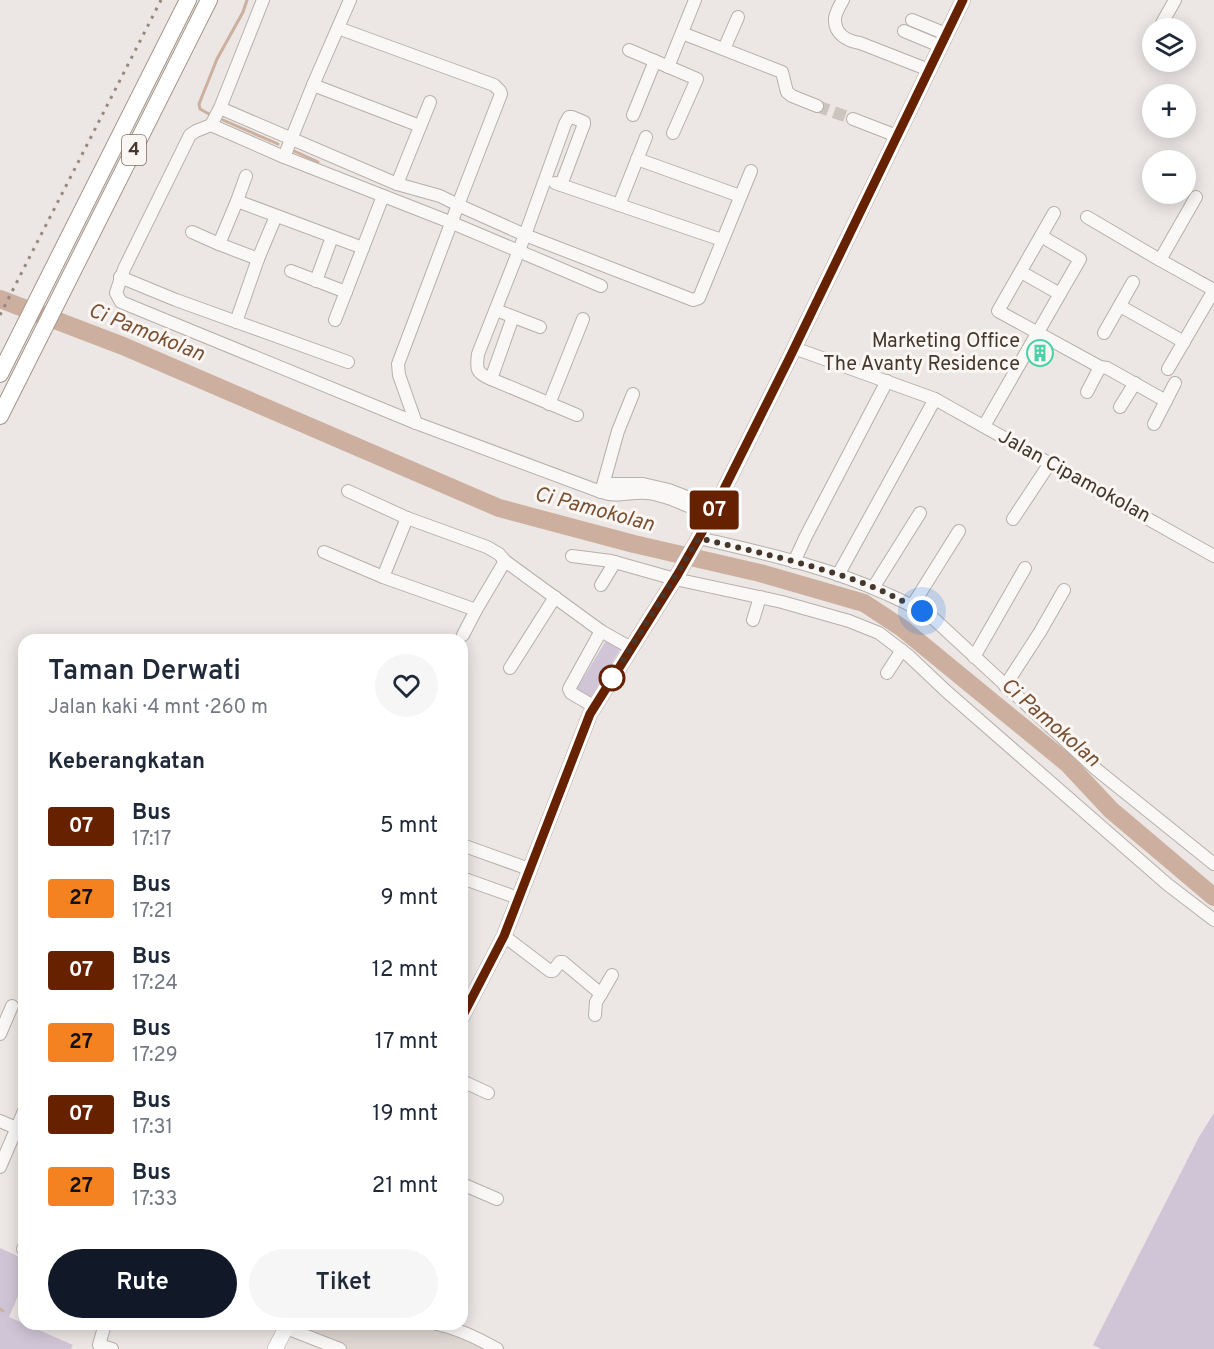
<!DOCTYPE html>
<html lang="id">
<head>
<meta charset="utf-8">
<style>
	:root { --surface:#fff; --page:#f6f6f7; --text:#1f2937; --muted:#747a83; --accent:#111827 }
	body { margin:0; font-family:Overpass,sans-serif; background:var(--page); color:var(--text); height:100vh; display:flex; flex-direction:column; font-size:22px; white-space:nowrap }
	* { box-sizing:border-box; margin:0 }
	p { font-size:20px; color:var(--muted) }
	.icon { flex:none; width:33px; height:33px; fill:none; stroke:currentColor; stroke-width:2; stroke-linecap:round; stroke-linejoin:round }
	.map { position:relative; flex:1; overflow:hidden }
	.side { position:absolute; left:18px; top:634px; width:450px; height:696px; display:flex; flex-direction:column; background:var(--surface); border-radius:18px; box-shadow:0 3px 15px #0003 }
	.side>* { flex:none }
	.badge { padding:0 12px; border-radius:4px; font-size:21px; line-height:39px }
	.fabs { position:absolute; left:1142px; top:18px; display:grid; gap:12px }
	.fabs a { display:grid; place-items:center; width:54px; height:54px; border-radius:50%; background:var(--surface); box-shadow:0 3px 15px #0003; font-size:30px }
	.you { position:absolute; width:30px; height:30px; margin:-15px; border:4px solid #fff; border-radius:50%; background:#1a73e8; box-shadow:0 0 0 9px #1a73e833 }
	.map>.badge { position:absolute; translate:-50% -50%; box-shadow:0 0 0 3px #fff }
	h2 { padding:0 30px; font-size:22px; line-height:54px }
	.round { display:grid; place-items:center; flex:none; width:63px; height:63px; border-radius:32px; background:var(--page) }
	.headline { display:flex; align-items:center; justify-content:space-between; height:102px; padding:0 30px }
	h1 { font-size:28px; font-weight:600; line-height:45px }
	.cta { display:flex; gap:12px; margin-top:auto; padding:12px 30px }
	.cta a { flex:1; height:69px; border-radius:36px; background:var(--accent); color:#fff; font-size:24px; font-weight:600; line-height:69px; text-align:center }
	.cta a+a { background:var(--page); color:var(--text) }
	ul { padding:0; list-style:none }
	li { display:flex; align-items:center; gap:18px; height:72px; padding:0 30px }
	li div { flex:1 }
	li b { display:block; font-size:22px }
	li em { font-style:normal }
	li .badge { min-width:66px; font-weight:700; text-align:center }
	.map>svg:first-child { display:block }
</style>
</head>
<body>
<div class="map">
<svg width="1214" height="1349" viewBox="0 0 1214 1349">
	<rect width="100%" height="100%" fill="#ece7e4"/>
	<!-- built -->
	<path fill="#ded7d2" d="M305 1325H448L500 1345 505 1349H342L300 1333Z"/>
	<!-- green -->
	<g fill="#cfc5d6">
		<path d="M607 639 621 648 590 699 576 690Z"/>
		<path d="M1214 1113V1349H1101L1093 1345 1199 1137Z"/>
		<path d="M0 1248 24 1259V1282L9 1317 73 1345 71 1349H0Z"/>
	</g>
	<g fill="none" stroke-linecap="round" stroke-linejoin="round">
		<!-- stream -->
		<g stroke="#ccaf9e" stroke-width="3">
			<path d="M209 114 200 109 199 104 217 59 243 12 247 0"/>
			<path d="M223 120 278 144"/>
			<path d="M294 151 318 162"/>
			<path d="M0 1309 3 1311"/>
		</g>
		<!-- river -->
		<path stroke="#ccaf9e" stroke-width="18" d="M0 299 123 346 499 508 634 544 760 573 864 603 902 628 1068 764 1111 810 1214 897"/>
		<!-- minor-tunnel -->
		<path stroke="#cbc4bf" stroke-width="12" stroke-dasharray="12 6" stroke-linecap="butt" d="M817 106 853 119"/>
		<defs>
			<g id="minor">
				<path d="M263 0 220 108 211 125 196 131 190 135 124 269 116 293 121 302 416 423 601 492C617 498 632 491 648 493 670 496 691 508 711 516"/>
				<path d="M843 0C840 5 836 12 835 18 834 34 847 41 860 43L929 70"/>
				<path d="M912 20 946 34"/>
				<path d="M1162 23 1175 0"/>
				<path d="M338 28 494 85 500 91 501 94 458 205 525 235 693 300 699 298 751 171"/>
				<path d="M904 31 940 46"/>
				<path d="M682 33 782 72 787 92 792 96 817 106"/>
				<path d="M724 49 738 17"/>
				<path d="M629 50 697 79 673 133"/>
				<path d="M668 67 695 0"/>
				<path d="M313 85 420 126"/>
				<path d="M220 108 397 184 440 196 458 205 398 364 399 375 416 423"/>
				<path d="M633 115 655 61"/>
				<path d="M853 119 897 136"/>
				<path d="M211 125 284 157 450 222 601 286"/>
				<path d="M284 157 313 85 350 0"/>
				<path d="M637 159 740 196"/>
				<path d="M246 176 237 201 363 248"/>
				<path d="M555 183 722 240"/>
				<path d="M397 184 430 102"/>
				<path d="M237 201 219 244 258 259"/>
				<path d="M619 205 646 137"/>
				<path d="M1054 213 998 311 1100 367 1107 368 1166 401"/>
				<path d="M1087 217 1160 260 1214 290"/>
				<path d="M192 232 219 244"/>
				<path d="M1160 260 1196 197"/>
				<path d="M291 271 346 292"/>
				<path d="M1021 272 1060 294"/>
				<path d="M120 277 176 300 348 362"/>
				<path d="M316 281 332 237"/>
				<path d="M1120 306 1184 342"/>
				<path d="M496 310 540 327"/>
				<path d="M513 317 491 379 577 415"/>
				<path d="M335 320 383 196"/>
				<path d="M236 322 258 259 276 216"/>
				<path d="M1104 333 1133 282"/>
				<path d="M794 348 935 399 1214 556"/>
				<path d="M1168 369 1214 290"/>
				<path d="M491 379C476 373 476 369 478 354L525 235 565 124 569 117H572L584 122V124L561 185"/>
				<path d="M1087 392 1100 367"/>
				<path d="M549 404 583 319"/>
				<path d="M1120 407 1135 383"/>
				<path d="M1154 424 1175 383"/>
				<path d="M984 426 1080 259 1041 236"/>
				<path d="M348 491 407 518 487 547 499 554 505 561 601 631 631 648"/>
				<path d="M601 492 611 484H643L669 490 715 508"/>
				<path d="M601 492 618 431 633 394"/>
				<path d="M407 518 383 577 476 610"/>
				<path d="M1013 519 1050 463"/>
				<path d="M699 538C763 553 829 567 889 595 905 602 920 609 934 619L1096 769 1214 864"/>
				<path d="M324 552 383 577"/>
				<path d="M572 556 611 561 675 579 782 602 849 621 879 633 909 656 946 691 1167 884 1214 920"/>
				<path d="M794 562 806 536 887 381"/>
				<path d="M838 575 935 399"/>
				<path d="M601 585 615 562"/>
				<path d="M873 588 920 513"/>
				<path d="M912 606 959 531"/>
				<path d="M753 620 760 597"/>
				<path d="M463 635 476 610 505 561"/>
				<path d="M974 657 1025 568"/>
				<path d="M510 668 555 597"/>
				<path d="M887 673 902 650"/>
				<path d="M1005 686 1040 632 1064 590"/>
				<path d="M595 707 571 693 569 689 601 631"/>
				<path d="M462 845 529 869"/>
				<path d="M462 878 518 898"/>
				<path d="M504 936 550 971H553L560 962H563L601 994 596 1002 595 1015"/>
				<path d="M601 994 612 975"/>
				<path d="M0 1034 12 1006"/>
				<path d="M462 1081 488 1093"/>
				<path d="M0 1121 23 1131"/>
				<path d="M0 1167 24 1111"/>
				<path d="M462 1184 497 1199"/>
				<path d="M23 1249 24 1247"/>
				<path d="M105 1324 99 1345 112 1349"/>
				<path d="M437 1324C459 1329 478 1338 497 1349"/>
				<path d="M286 1328 340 1349"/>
			</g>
			<g id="major">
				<path d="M462 1017 504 936 590 714 678 574 711 516 789 359 963 0"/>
				<path d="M275 1349 288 1324"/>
			</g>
			<g id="highway">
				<path d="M0 374 188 0"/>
				<path d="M0 416 209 0"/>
			</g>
		</defs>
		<!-- minor casing -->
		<use href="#minor" stroke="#b7afa9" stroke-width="14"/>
		<!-- major casing -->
		<use href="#major" stroke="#b8aca3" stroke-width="16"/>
		<!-- highway casing -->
		<use href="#highway" stroke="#a3968b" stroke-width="18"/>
		<!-- minor -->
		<use href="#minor" stroke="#faf8f7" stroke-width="12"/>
		<!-- major -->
		<use href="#major" stroke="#fff" stroke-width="15"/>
		<!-- highway -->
		<use href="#highway" stroke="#fff" stroke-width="16"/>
		<!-- rail -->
		<path stroke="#96887d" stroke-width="3" stroke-dasharray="3 6" stroke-linecap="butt" d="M0 315 161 0"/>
	</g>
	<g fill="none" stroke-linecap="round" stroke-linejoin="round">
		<defs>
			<path id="line" d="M462 1017 504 936 590 714 678 574 705 527 789 359 963 0"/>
		</defs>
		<!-- line casing -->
		<use href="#line" stroke="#fff" stroke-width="14"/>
		<!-- line -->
		<use href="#line" stroke="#620" stroke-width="9"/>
		<!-- walk -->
		<path stroke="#45372b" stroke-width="6" stroke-dasharray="0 10.8" d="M612 678 699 538C748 550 798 561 846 577 872 585 897 598 922 611"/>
	</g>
	<!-- icons -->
	<defs>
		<symbol id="building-ring" viewBox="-11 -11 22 22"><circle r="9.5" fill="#f9f6f4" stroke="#48d2a8" stroke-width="1.5"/><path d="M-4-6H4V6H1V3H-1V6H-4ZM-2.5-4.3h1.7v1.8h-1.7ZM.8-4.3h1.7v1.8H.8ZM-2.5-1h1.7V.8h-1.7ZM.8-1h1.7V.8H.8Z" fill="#48d2a8"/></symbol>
	</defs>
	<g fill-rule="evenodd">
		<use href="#building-ring" x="1025" y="338" width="30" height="30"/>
	</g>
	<!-- markers -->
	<circle fill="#fff" stroke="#620" stroke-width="3" cx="612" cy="678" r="12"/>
	<g text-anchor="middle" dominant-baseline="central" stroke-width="6" stroke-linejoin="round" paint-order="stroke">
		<!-- shield labels -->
		<rect fill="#f9f6f4" stroke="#7b7067" stroke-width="1.5" x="122" y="135" width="24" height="30" rx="4.5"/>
		<g font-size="18" font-weight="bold" fill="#45372b">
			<text x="134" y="150">4</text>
		</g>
		<!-- poi labels -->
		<g font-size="20" fill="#45372b" stroke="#f9f6f4" text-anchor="end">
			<text x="1020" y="342">Marketing Office<tspan x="1020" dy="23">The Avanty Residence</tspan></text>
		</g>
		<!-- street labels -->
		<g font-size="20" fill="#45372b" stroke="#f9f6f4">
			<text transform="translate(1074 477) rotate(29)">Jalan Cipamokolan</text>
		</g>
		<!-- water labels -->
		<g font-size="21" font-style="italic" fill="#7a5033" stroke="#f9f6f4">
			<text transform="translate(146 333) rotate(22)">Ci Pamokolan</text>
			<text transform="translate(594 510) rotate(15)">Ci Pamokolan</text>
			<text transform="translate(1050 723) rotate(41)">Ci Pamokolan</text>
		</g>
	</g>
</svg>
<div class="fabs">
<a><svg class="icon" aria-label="layers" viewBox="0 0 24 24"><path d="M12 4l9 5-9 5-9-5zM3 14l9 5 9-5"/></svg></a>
<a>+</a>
<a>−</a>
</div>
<div class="you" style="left:922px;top:611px"></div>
<b class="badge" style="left:714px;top:510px;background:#620;color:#fff">07</b>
<section class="side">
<div class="headline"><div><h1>Taman Derwati</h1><p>Jalan kaki · 4 mnt · 260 m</p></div><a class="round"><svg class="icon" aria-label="heart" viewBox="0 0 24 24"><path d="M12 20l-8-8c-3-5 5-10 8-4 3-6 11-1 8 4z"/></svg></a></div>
<h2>Keberangkatan</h2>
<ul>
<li><span class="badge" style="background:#620;color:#fff">07</span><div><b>Bus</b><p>17:17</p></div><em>5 mnt</em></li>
<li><span class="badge" style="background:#f58220;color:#111">27</span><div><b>Bus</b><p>17:21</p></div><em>9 mnt</em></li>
<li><span class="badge" style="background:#620;color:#fff">07</span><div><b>Bus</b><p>17:24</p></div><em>12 mnt</em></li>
<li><span class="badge" style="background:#f58220;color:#111">27</span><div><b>Bus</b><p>17:29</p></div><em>17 mnt</em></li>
<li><span class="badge" style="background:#620;color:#fff">07</span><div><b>Bus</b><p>17:31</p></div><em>19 mnt</em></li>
<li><span class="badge" style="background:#f58220;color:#111">27</span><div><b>Bus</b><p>17:33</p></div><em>21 mnt</em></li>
</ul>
<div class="cta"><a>Rute</a><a>Tiket</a></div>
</section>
</div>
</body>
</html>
